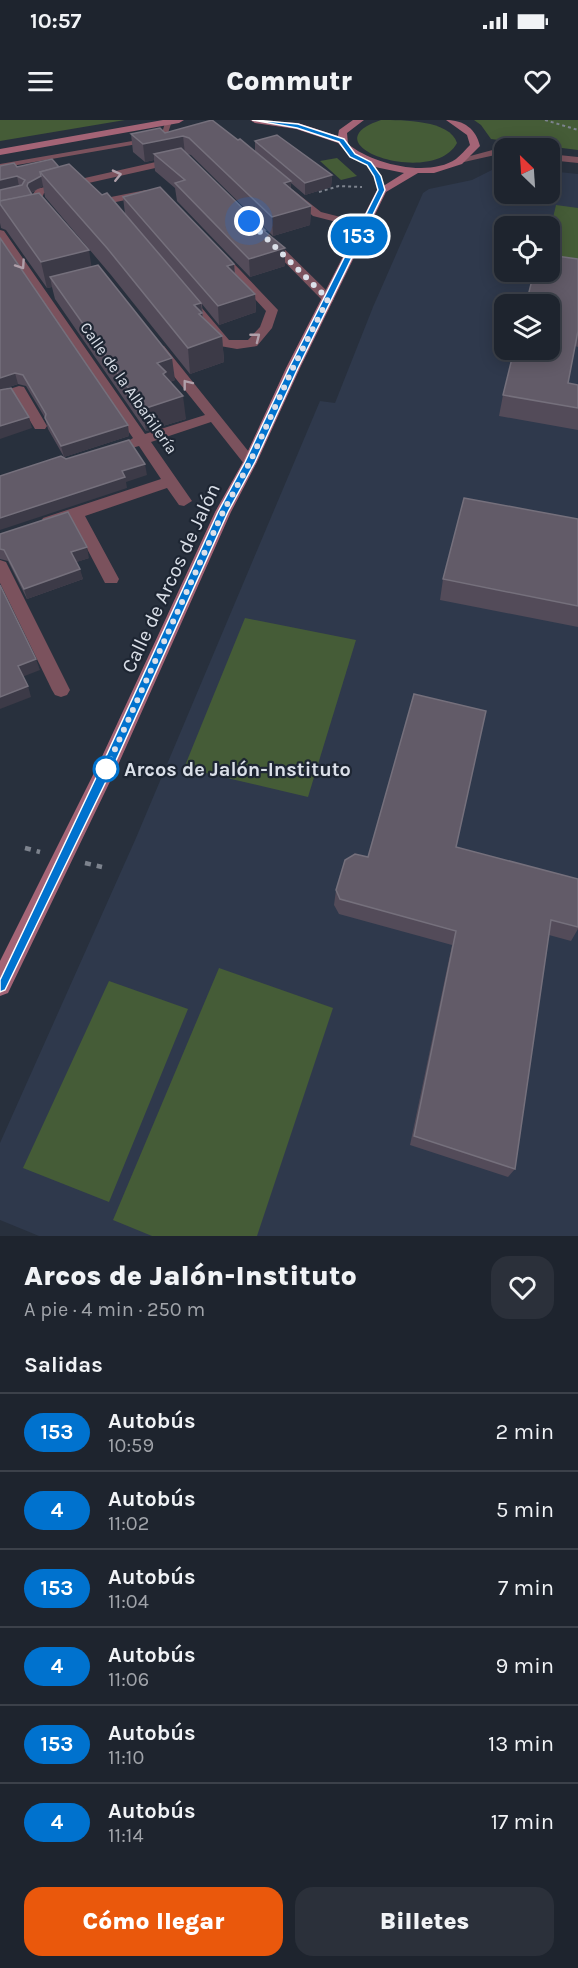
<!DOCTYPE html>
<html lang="es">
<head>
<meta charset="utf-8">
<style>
	:root { --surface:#1e242e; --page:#2b303a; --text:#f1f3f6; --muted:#a1a4aa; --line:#3c414a; --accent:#ea580c }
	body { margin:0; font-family:Karla,sans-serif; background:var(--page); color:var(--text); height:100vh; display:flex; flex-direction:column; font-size:22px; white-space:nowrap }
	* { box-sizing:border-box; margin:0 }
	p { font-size:20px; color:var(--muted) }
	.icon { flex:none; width:33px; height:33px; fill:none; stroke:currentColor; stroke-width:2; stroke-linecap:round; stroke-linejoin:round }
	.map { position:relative; height:1116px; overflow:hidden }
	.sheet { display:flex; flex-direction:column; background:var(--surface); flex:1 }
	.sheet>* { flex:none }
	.badge { padding:0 12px; border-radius:20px; font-size:21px; line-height:39px }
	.needle { width:39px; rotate:335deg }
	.tools { position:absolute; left:494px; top:18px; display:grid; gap:12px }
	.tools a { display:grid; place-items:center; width:66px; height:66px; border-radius:12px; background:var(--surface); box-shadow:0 3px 15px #0003,0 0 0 2px var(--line); font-size:30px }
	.you { position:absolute; width:30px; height:30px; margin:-15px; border:4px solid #fff; border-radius:50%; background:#1a73e8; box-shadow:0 0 0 9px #1a73e833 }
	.map>.badge { position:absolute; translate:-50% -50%; box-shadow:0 0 0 3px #fff }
	h2 { padding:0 24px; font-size:22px; line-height:54px }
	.round { display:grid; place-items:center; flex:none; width:63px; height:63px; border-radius:18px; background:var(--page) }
	.headline { display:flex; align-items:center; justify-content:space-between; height:102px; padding:0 24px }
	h1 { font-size:28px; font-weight:800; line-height:45px }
	.cta { display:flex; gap:12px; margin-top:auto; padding:12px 24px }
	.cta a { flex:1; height:69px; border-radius:18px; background:var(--accent); color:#fff; font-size:24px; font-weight:800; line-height:69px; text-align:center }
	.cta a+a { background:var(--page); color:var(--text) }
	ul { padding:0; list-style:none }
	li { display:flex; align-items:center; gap:18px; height:78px; padding:0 24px; border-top:2px solid var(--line) }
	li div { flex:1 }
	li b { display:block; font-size:22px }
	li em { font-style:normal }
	li .badge { min-width:66px; font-weight:700; text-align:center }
	.status { display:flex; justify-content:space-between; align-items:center; height:42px; padding:0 30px; background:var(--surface); direction:ltr }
	.status svg { height:16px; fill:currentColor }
	header { display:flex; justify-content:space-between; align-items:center; height:78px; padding:0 24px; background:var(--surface); font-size:27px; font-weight:800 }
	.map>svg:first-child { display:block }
</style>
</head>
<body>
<div class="status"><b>10:57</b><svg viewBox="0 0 49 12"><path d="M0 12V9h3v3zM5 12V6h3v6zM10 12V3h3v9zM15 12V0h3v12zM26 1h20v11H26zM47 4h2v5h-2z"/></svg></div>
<header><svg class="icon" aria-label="menu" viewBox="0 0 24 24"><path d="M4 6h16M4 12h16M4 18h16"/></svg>Commutr<svg class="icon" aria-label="heart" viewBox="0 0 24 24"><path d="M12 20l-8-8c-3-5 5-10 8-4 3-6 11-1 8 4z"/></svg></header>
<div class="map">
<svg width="578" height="1116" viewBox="0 0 578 1116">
	<rect width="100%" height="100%" fill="#28303d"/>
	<!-- built -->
	<path fill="#2f394c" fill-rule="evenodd" d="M502 45 504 74H549V51L578 54V1116H39L0 1100V1023L136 718 320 281 335 283 373 187 423 73 429 69 472 60ZM504 106H549V152H504ZM504 184H549V230H504Z"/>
	<!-- green -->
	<g fill="#455c37">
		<path d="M0 0H125L0 21Z"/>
		<path d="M381 0C403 0 450 0 457 23 433 68 305 25 381 0Z"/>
		<path d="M474 0H578V30L491 19 481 5Z"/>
		<path d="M337 38 357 56 341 60 320 41Z"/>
		<path d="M556 85 578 88V150L549 146V115Z"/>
		<path d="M245 498 356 520 308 677 184 648Z"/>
		<path d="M219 848 333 888 257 1116H152L113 1100Z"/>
		<path d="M109 861 188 889 109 1082 23 1048Z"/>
	</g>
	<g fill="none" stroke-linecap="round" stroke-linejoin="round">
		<!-- path-far1 -->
		<g stroke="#7d838e" stroke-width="2" stroke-dasharray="3 3" stroke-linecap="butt">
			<path d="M545 0 578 10"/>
			<path d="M319 72 339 66 362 67"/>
		</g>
		<!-- path -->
		<g stroke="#7d838e" stroke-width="4.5" stroke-dasharray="6 6" stroke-linecap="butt">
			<path d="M25 728 40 732"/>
			<path d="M85 743 102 747"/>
		</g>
		<!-- lane -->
		<path fill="#7b525d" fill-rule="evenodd" d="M166 0 172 1 166 19 0 48V44L161 16Z"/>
		<!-- street -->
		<g fill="#7b525d" fill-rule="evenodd">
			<path d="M500 28 504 29V33L464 42 459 39Z"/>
			<path d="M549 34 578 37V43L549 40Z"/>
			<path d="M178 37 182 38V42L44 73 42 78 53 91 51 93H43L31 78 36 69Z"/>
			<path d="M146 70 150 71V75L106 84 101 81 106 78Z"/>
			<path d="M293 70 321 92 368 104 370 106 364 109 313 96 289 75V71Z"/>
			<path d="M0 110 4 111 145 314 205 295 152 229 159 225 164 226 257 342 255 345H245L211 302 151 322 192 381 184 386 179 385 167 368 85 396 119 459 117 463H105L72 400 49 407 43 406 41 402 43 398 161 359 139 326 132 328 125 323 133 318 0 121Z"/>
			<path d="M269 117 273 118 332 176 334 179 332 182H324L265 122V118Z"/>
			<path d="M217 128 221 130 278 190 272 208 257 226 237 229 220 226 180 177 186 173 190 174 229 220H248L260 207 266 191 213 134V130Z"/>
			<path d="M19 266 24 267 47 306 45 309H35L15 276 0 280V272Z"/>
			<path d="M0 440 6 442 70 570 67 575 61 577 55 575 52 570 0 463Z"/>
		</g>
		<!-- secondary -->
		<g fill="#a46476" fill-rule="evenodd">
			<path d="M163 0H184L179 3 0 35V29Z"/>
			<path d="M250 0 298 3 338 16 339 10 353 0H364L347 13 348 24C372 44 428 58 456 39 461 35 465 30 470 25L467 15 446 0C464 0 476 9 480 26L462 44 434 53H418L386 72 300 248 257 342 231 392 118 645 8 873 0 876V841L99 643 215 392 243 342 286 248 377 70 404 53 375 47 353 39 338 23 296 9 255 3Z"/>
		</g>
	</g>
	<!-- wall -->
	<g fill="#534b59">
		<path d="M212 0 238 20 240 19 255 31V21L277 15 332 55 331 67 305 75 291 63V69L311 86 310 105 273 116 191 35 187 34 265 110V112L285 128V146L250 157 177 81 175 68 155 51 154 40 145 42 133 32 131 14 160 8 165 13Z"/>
		<path d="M0 46 17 47H59L102 75 125 94 123 77 234 144 235 153 255 174 256 192 219 205 202 184 203 197 222 216 224 242 190 254 111 155 45 77 43 66 31 73 91 146 175 260 170 262 186 299 146 311 55 179 52 167 47 168 6 110 1 108 0 103Z"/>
		<path d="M0 118 128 305 129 316 64 337 48 309 45 298 26 266 18 264 0 270Z"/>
		<path d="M578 139V227L575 226 568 263 578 265V310L499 296 503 275Z"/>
		<path d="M578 399V507L440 480 443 459Z"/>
		<path d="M0 414 89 438 76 442 83 459 27 479 8 441 0 439Z"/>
		<path d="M456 727 578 759V809L571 821 549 815 515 1049 508 1057 410 1025 452 825 339 794 334 785 336 770 368 737Z"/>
	</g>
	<!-- shaded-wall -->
	<g fill="#3c3a47">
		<path d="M183 16 185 34H154V40L145 42 143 24Z"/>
		<path d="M332 55 331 67 305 75V63Z"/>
		<path d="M17 56 19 66 0 71V60Z"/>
		<path d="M41 56 43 66 30 73 27 66 28 63Z"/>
		<path d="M291 61 290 80 284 63Z"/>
		<path d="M311 86 310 105 273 116 272 97Z"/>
		<path d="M285 128V146L250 157 249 139Z"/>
		<path d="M89 130 93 156 50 157 52 167 47 168 41 142Z"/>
		<path d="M234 144 235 162 227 146Z"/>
		<path d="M255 174 256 192 219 205 218 186Z"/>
		<path d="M201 183 204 219 194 185Z"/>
		<path d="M222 216 224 242 190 254 188 228Z"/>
		<path d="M172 238 175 260 167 263 157 243Z"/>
		<path d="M15 253 18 264 0 270V258Z"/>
		<path d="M183 276 186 299 146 311 143 289Z"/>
		<path d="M29 297 32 308 0 319V306Z"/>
		<path d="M128 305 129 316 64 337 61 326Z"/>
		<path d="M145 344 147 355 126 362 127 368 0 410V398L122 351Z"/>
		<path d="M87 427 89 438 74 443 71 432Z"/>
		<path d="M80 449 83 459 27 479 24 469Z"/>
		<path d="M36 539 40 550 22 557 18 546Z"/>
		<path d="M28 566 31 577 0 589V577Z"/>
	</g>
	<!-- building -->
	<g fill="#625b68" stroke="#75707c" stroke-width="1.5">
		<path d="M212 0 238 20 240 19 291 61 284 63 311 86 272 97 189 18 183 16 143 24 131 14 160 8 165 13Z"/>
		<path d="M277 15 332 55 305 63 255 21Z"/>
		<path d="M181 28 265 110H263L285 128 249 139 175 63 185 60 154 34Z"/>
		<path d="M52 39 59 47 40 52 41 56 28 63 27 66 32 75 0 81V70L22 65 25 60 17 56 0 60V46L14 43 17 47Z"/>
		<path d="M69 44 102 75 107 73 201 183 194 185 202 193 199 194 222 216 188 228 107 128 40 52Z"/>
		<path d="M160 67 234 144 227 146 255 174 218 186 123 77Z"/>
		<path d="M39 73 89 130 41 142 0 84V81Z"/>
		<path d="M0 118 128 305 61 326 45 298 46 294 23 255 15 253 0 258Z"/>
		<path d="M549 135 578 139V211L568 263 578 265V288L503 275 514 230H549V184H526L534 152H549Z"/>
		<path d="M98 145 172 238 157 243 166 252 163 254 183 276 143 289 50 157Z"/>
		<path d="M11 268 29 297 0 306V270Z"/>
		<path d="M129 320 145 344 122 351 125 357 0 398V356L61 336 66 339Z"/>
		<path d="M464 378 578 399V486L443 459Z"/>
		<path d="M68 392 87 427 71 432 80 449 24 469 4 430 0 429V414Z"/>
		<path d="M0 465 36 539 18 546 28 566 0 577Z"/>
		<path d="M414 574 486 591 456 727 578 759V807L551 800 515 1049 414 1016 456 811 340 779 336 770 345 740 355 734 368 737Z"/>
	</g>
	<!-- one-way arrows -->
	<defs><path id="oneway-chevron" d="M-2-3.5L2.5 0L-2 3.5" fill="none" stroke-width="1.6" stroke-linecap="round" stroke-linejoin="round" transform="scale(1.5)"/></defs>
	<g stroke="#b0a0aa">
		<use href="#oneway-chevron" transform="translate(117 55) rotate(-13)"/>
		<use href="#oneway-chevron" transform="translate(21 145) rotate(56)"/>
		<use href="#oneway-chevron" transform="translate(256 217) rotate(-38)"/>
		<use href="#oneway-chevron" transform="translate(187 264) rotate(-128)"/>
	</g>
	<!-- line -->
	<path fill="#0072ce" stroke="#fff" stroke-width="1.5" d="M252 0H255L298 4 344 19 355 34 371 42 381 56 385 70 298 248 255 342 228 392 114 645 5 870 0 872V860L102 645 218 392 245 342 289 248 378 70 374 56 367 45 350 37 339 22 297 8Z"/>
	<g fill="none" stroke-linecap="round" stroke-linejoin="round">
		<!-- walk -->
		<path stroke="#dbe0e9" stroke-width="6" stroke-dasharray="0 10.8" d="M106 649 223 392 250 342 293 248 328 179 249 101"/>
	</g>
	<!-- markers -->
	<circle fill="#fff" stroke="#0072ce" stroke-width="3" cx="106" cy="649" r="12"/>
	<g text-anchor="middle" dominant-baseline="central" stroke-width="4.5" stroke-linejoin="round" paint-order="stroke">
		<!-- far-street labels -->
		<g font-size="16" fill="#dbe0e9" stroke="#1e2633">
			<text transform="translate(129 268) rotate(55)">Calle de la Albañilería</text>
		</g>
		<!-- street labels -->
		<g font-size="20" fill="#dbe0e9" stroke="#1e2633">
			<text transform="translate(171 458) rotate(-65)">Calle de Arcos de Jalón</text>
		</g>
		<!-- stop labels -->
		<g font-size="20" font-weight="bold" fill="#dbe0e9" stroke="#1e2633" text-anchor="start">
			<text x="124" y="649">Arcos de Jalón-Instituto</text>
		</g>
	</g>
</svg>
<div class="tools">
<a><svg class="needle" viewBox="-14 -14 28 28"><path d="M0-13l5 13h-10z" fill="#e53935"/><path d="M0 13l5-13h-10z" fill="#a1a4aa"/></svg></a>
<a><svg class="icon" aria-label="locate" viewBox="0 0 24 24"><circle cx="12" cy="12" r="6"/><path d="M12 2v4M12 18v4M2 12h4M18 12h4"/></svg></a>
<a><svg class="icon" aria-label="layers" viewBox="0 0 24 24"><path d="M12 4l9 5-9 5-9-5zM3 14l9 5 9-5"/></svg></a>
</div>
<div class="you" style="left:249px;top:101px"></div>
<b class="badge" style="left:359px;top:116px;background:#0072ce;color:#fff">153</b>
</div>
<section class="sheet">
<div class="headline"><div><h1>Arcos de Jalón-Instituto</h1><p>A pie · 4 min · 250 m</p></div><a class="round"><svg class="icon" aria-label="heart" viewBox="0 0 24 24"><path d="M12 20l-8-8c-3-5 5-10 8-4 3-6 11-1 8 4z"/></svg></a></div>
<h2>Salidas</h2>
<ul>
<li><span class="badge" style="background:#0072ce;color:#fff">153</span><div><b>Autobús</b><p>10:59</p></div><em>2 min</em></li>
<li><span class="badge" style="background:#0072ce;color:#fff">4</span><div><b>Autobús</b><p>11:02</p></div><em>5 min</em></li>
<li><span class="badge" style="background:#0072ce;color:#fff">153</span><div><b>Autobús</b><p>11:04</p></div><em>7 min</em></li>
<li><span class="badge" style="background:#0072ce;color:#fff">4</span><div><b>Autobús</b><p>11:06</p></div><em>9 min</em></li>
<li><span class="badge" style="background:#0072ce;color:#fff">153</span><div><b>Autobús</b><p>11:10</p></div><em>13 min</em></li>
<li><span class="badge" style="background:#0072ce;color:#fff">4</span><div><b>Autobús</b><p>11:14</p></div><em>17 min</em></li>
</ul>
<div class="cta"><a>Cómo llegar</a><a>Billetes</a></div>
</section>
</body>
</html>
